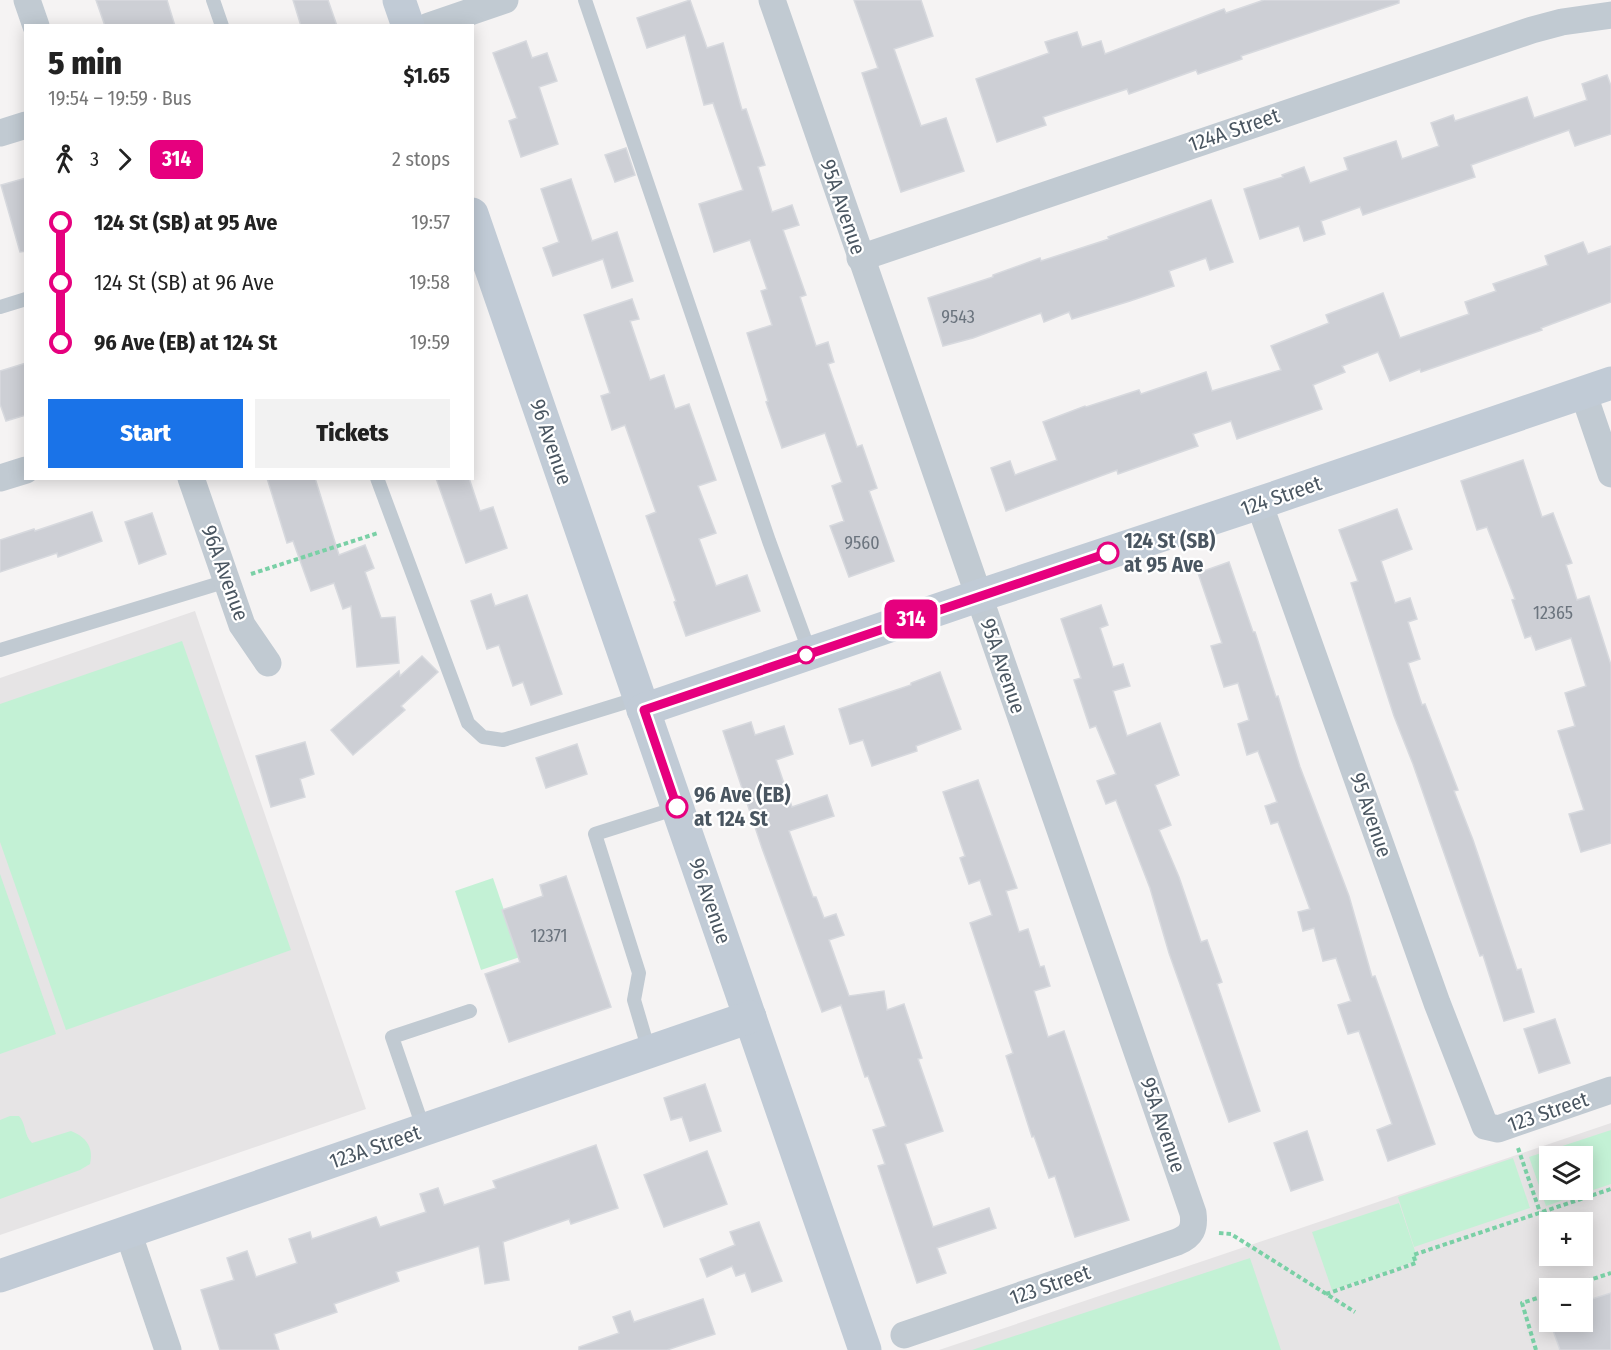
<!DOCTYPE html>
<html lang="en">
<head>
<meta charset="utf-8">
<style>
	:root { --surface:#fff; --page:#f2f2f2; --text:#222; --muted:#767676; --accent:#1a73e8 }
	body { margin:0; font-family:"Fira Sans Condensed",sans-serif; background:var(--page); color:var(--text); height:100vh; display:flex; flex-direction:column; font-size:22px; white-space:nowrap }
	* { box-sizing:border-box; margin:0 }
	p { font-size:20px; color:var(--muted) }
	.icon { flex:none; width:33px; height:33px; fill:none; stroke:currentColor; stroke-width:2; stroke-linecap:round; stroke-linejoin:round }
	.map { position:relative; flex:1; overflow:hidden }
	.sheet { position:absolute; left:24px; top:24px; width:450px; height:456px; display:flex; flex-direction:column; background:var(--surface); border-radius:0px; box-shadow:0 3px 15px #0003 }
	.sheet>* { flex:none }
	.badge { padding:0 12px; border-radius:9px; font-size:21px; line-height:39px }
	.buttons { position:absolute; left:1539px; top:1146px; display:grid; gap:12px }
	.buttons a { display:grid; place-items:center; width:54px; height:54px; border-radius:0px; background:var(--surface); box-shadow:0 3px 15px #0003; font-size:30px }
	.map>.badge { position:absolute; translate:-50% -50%; box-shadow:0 0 0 3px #fff }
	.legs { display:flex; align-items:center; gap:9px; height:66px; padding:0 24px; font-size:20px }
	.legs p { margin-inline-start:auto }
	.overview { display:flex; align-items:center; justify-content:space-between; height:102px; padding:0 24px }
	h1 { font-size:33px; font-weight:800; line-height:45px }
	.cta { display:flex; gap:12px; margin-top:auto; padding:12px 24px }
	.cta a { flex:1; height:69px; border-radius:0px; background:var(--accent); color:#fff; font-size:24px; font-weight:800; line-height:69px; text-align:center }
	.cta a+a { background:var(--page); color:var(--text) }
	ul { padding:0 24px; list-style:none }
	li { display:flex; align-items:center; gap:21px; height:60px; font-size:22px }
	li i { display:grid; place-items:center; width:9px; height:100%; margin:0 8px; background:currentColor }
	li i::after { content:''; width:15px; height:15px; margin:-8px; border:4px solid; border-radius:50%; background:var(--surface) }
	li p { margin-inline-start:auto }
	li:first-child i { background:linear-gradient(#0000 50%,currentColor 0) }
	li:last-child i { background:linear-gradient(currentColor 50%,#0000 0) }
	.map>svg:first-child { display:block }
</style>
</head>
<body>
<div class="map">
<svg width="1611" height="1350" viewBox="0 0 1611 1350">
	<rect width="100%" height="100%" fill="#f5f3f3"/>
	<!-- education -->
	<g fill="#e6e4e5" fill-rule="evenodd">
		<path d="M195 611 366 1109 0 1235V678Z"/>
		<path d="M1611 1123V1350H939L1212 1258ZM1550 1156H1582V1190H1550ZM1550 1222H1582V1256H1550ZM1550 1288H1582V1322H1550Z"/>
	</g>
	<!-- green -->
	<g fill="#c3f1d5" fill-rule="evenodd">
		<path d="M182 641 291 950 66 1030 0 842V704Z"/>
		<path d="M0 874 56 1034 0 1054Z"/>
		<path d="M493 878 520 957 481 970 455 891Z"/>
		<path d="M10 1116H19C26 1123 24 1136 32 1143L71 1131C86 1137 94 1147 90 1164L80 1170 0 1199V1120Z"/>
		<path d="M1611 1130V1184L1546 1206 1529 1157ZM1550 1156H1582V1190H1550Z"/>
		<path d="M1513 1158 1530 1208 1414 1247 1398 1197Z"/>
		<path d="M1399 1203 1418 1260 1332 1290 1312 1232Z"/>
		<path d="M1250 1258 1281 1350H972Z"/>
	</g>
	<!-- building -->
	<g fill="#cdcfd5" stroke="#d7d9de" stroke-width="1.5">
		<path d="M96 0H167L175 26H105Z"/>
		<path d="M293 0H328L337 26H301Z"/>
		<path d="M690 0 707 48 723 43 742 110 746 109 765 165 758 167 772 212 792 205 799 225 783 230 806 295 800 297 816 346 828 342 834 362 828 364 857 447 862 445 877 488 869 491 894 561 849 577 830 526 844 521 832 486 842 482 825 433 782 448 766 402 768 401 747 333 772 325 761 291 767 289 750 240 714 252 699 204 743 190 713 103 704 105 685 35 647 48 637 18Z"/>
		<path d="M854 0H921L933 36 894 49 921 126 946 118 964 171 901 192 862 73 878 68Z"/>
		<path d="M1264 0H1399V3L1241 56 1242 59 1198 74 1196 70 1129 94 1127 89 1043 117 1046 125 997 142 976 79 1049 53 1045 42 1077 32 1082 47 1101 41 1105 54 1224 9 1226 13Z"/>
		<path d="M526 41 532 58 547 53 557 81 539 87 558 144 521 157 509 121 517 118 493 53Z"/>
		<path d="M1607 75 1611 86V134L1575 146 1569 130 1471 165 1475 177 1363 215 1360 207 1321 221 1325 234 1304 241 1299 226 1260 239 1244 189 1283 177 1282 175 1304 167 1310 183 1348 170 1344 158 1396 141 1402 159 1439 146 1431 123 1453 115 1455 121 1527 97 1534 118 1587 100 1582 84Z"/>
		<path d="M626 148 635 175 615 182 605 155Z"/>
		<path d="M26 178V251L20 252 1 185Z"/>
		<path d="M571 179 592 241 617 232 633 281 612 288 603 259 553 276 543 248 559 242 541 189Z"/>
		<path d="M1211 200 1233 262 1210 270 1206 258 1169 271 1174 286 1130 301 1072 319 1069 312 1044 322 1041 313 973 338 943 346 928 298 993 277V275L1040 258 1041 261 1109 239 1108 237Z"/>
		<path d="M1583 242 1588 254 1611 246V302L1541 328 1542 330 1421 372 1420 369 1390 381 1378 352 1342 366 1345 372 1313 385 1322 409 1237 439 1231 421 1193 434 1198 446 1118 474 1117 470 1006 511 991 468 1010 461 1015 475 1057 460 1043 422 1085 406 1086 407 1139 390 1141 394 1206 372 1212 391 1281 370 1271 346 1329 323 1326 315 1383 293 1400 338 1469 314 1465 302 1496 291 1493 284 1548 265 1545 256Z"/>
		<path d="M632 299 639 319 630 321 650 380 664 375 675 409 689 404 716 480 698 486 716 533 699 539 716 586 747 575 760 611 686 636 674 602 676 601 646 516 656 512 625 425 612 430 601 396 610 393 584 315Z"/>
		<path d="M26 363V415L6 421 0 404V371Z"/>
		<path d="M1523 460 1542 517 1553 513 1572 563 1566 565 1577 600 1589 596 1611 665V843L1581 852 1569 814 1584 810 1558 731 1575 726 1565 693 1586 686 1571 638 1536 650 1531 636 1525 638 1512 600 1515 599 1487 527 1477 530 1461 481Z"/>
		<path d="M267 478H315L339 555 365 545 374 568 365 572 381 618 395 617 399 663 357 667 351 606 343 609 334 583 311 591 293 541 287 543Z"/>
		<path d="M436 478H469L480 511 493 507 507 548 466 563Z"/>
		<path d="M1397 509 1412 549 1381 561 1395 603 1410 598 1417 619 1408 622 1420 659 1408 663 1422 705 1425 704 1458 790 1454 791 1473 840 1517 970 1521 969 1534 1012 1504 1021 1483 955 1480 956 1413 764 1394 716 1351 583 1358 581 1339 530Z"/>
		<path d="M92 512 102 541 58 557 57 553 0 572V540L34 529 35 531Z"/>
		<path d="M152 513 166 554 139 564 125 522Z"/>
		<path d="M1229 562 1253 632H1255L1276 697 1278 696 1300 767 1349 896 1372 977 1375 976 1435 1144 1388 1161 1377 1130 1392 1124 1359 1031 1348 1034 1338 1005 1351 1001 1336 958 1323 961 1314 928 1303 931 1298 912 1310 909 1278 822 1271 824 1265 806 1277 802 1258 751 1247 755 1238 724 1249 720 1238 683 1224 687 1211 646 1222 643 1198 573Z"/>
		<path d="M491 594 495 606 527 595 562 694 531 705 523 682 513 686 499 645 487 649 471 601Z"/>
		<path d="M1101 605 1108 625 1100 628 1113 667 1123 664 1130 686 1113 691 1127 736 1160 723 1179 775 1155 785 1171 825 1159 830 1179 877 1201 942 1207 940 1222 982 1217 984 1260 1111 1229 1122 1169 953 1150 888 1116 800 1106 804 1097 781 1116 774 1096 726 1090 728 1074 680 1081 678 1061 619Z"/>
		<path d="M422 656 438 672 401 706 405 710 353 755 331 730 399 671 400 676Z"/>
		<path d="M940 672 961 729 916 746 917 751 872 766 863 740 850 744 839 709 911 685V683Z"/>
		<path d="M751 722 755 735 784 726 793 754 776 760 792 807 827 795 834 816 789 831 813 897H816L824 918 836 914 844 935 829 940 849 996 884 991 887 1010 904 1004 922 1058 918 1059 943 1131 905 1144 933 1227 989 1208 996 1228 937 1248 946 1273 917 1283 878 1166 885 1164 873 1130 886 1126 868 1076 865 1077 841 1005 822 1012 762 848 723 731Z"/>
		<path d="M305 742 314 774 300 779 305 797 271 807 256 756Z"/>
		<path d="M577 744 587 774 546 788 536 758Z"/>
		<path d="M978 780 1017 888 1006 891 1019 932 1028 929 1040 967 1044 966 1050 986 1034 991 1048 1037 1064 1031 1129 1220 1075 1237 1055 1176 1049 1178 1034 1136 1032 1137 1006 1056 1013 1053 970 923 992 915 980 880 969 884 960 858 965 856 943 792Z"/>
		<path d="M566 876 611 1007 509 1042 485 974 520 962 502 910 543 896 540 885Z"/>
		<path d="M1555 1019 1570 1063 1539 1073 1524 1029Z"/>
		<path d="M705 1084 721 1131 690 1141 682 1117 671 1120 664 1098Z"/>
		<path d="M1307 1131 1323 1180 1291 1191 1274 1143Z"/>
		<path d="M596 1145 618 1208 571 1224 569 1219 503 1242 509 1280 485 1284 479 1246 396 1272 399 1281 334 1304 337 1312 274 1334 279 1350H220L201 1290 234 1280 227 1258 247 1251 256 1277 297 1263 289 1239 310 1232 312 1239 376 1217 380 1227 426 1212 420 1194 438 1188 444 1205 496 1188 493 1181Z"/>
		<path d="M707 1151 727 1204 664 1227 644 1175Z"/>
		<path d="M759 1222 782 1281 752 1292 745 1273 736 1276 732 1266 707 1277 700 1259 735 1245 730 1232Z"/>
		<path d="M1611 1293V1350H1560L1550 1322H1582V1302Z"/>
		<path d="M703 1299 715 1334 667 1350H579V1347L619 1333 613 1317 630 1311 634 1322Z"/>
	</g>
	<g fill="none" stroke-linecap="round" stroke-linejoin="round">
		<!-- path -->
		<g stroke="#7ad0a6" stroke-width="4" stroke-dasharray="4.5 3" stroke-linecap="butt">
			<path d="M251 574 378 533"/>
			<path d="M1518 1148 1544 1224"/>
			<path d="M1219 1233 1231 1234 1355 1312"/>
			<path d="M1565 1288 1611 1273"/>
			<path d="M1326 1294 1416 1263 1413 1255 1611 1189"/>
			<path d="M1536 1350 1522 1303 1550 1294"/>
		</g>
		<!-- lane -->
		<g stroke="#c1cad2" stroke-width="14">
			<path d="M213 0 222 26"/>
			<path d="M585 0 769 541 810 653"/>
			<path d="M0 307 26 299"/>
			<path d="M377 478 468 723 483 737 503 740 639 698"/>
			<path d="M0 650 227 581"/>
			<path d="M649 1051 634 1000 639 973 595 834 677 808"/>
			<path d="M424 1130 392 1037 470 1011"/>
		</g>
		<!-- street -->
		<g stroke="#c1cad2" stroke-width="27">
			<path d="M27 0 36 26"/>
			<path d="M772 0 1193 1213C1195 1228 1192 1236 1177 1242L904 1335"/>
			<path d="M429 26 505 0"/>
			<path d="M0 133 26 125"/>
			<path d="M860 258 1532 30 1562 22 1611 15"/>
			<path d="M1583 392 1611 474"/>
			<path d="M0 478 26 470"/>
			<path d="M191 478 242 625 268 663"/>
			<path d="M1259 503 1437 1003 1485 1126 1498 1129 1611 1090"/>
			<path d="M128 1232 168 1350"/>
		</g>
		<!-- secondary -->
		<g stroke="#c1cbd6" stroke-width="33">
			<path d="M399 0 408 26"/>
			<path d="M472 214 865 1350"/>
			<path d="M643 710 978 596 1259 503 1611 383"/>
			<path d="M0 1276 750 1017"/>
		</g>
	</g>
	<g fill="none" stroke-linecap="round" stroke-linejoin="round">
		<defs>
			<path id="line-1" d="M677 807 644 710 1108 553"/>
		</defs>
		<!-- line-1 casing -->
		<use href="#line-1" stroke="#fff" stroke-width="14"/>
		<!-- line-1 -->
		<use href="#line-1" stroke="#e6007e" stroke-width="9"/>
	</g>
	<!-- markers -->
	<g fill="#fff" stroke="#e6007e" stroke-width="3">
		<circle cx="1108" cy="553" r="10"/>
		<circle cx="806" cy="655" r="8"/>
		<circle cx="677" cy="807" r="10"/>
	</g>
	<g text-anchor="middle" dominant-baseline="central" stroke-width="4.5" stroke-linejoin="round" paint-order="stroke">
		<!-- number labels -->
		<g font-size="18" fill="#6b747e">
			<text x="958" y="317">9543</text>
			<text x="862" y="543">9560</text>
			<text x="1553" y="613">12365</text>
			<text x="549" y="936">12371</text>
		</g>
		<!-- street labels -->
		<g font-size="21" fill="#4a5661" stroke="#fff">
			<text transform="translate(1234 130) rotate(-19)">124A Street</text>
			<text transform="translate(843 207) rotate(71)">95A Avenue</text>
			<text transform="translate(551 442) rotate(71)">96 Avenue</text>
			<text transform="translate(1281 496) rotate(-19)">124 Street</text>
			<text transform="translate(225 573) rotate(70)">96A Avenue</text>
			<text transform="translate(1003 666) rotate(71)">95A Avenue</text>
			<text transform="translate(1371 815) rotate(71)">95 Avenue</text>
			<text transform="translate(710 901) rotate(71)">96 Avenue</text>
			<text transform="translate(1548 1112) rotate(-19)">123 Street</text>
			<text transform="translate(1163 1125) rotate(71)">95A Avenue</text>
			<text transform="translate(375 1147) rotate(-19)">123A Street</text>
			<text transform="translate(1050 1285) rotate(-19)">123 Street</text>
		</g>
		<!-- stop labels -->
		<g font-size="21" font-weight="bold" fill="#4a5661" stroke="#fff" text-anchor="start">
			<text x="1124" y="541">124 St (SB)<tspan x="1124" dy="24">at 95 Ave</tspan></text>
			<text x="694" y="795">96 Ave (EB)<tspan x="694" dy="24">at 124 St</tspan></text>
		</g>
	</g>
</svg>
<div class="buttons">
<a><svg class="icon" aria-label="layers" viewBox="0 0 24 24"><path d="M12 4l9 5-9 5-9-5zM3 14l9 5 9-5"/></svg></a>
<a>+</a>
<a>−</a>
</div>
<b class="badge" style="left:911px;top:619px;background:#e6007e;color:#fff">314</b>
<section class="sheet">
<div class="overview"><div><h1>5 min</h1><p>19:54 – 19:59 · Bus</p></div><b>$1.65</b></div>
<div class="legs"><svg class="icon" aria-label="walk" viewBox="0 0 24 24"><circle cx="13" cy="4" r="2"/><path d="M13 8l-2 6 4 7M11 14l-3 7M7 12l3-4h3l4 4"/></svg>3<svg class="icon" aria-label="forward" viewBox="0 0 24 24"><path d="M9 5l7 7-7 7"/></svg><b class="badge" style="background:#e6007e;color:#fff">314</b><p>2 stops</p></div>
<ul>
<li><i style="color:#e6007e"></i><b>124 St (SB) at 95 Ave</b><p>19:57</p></li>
<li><i style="color:#e6007e"></i><span>124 St (SB) at 96 Ave</span><p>19:58</p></li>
<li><i style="color:#e6007e"></i><b>96 Ave (EB) at 124 St</b><p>19:59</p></li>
</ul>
<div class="cta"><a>Start</a><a>Tickets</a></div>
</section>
</div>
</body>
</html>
